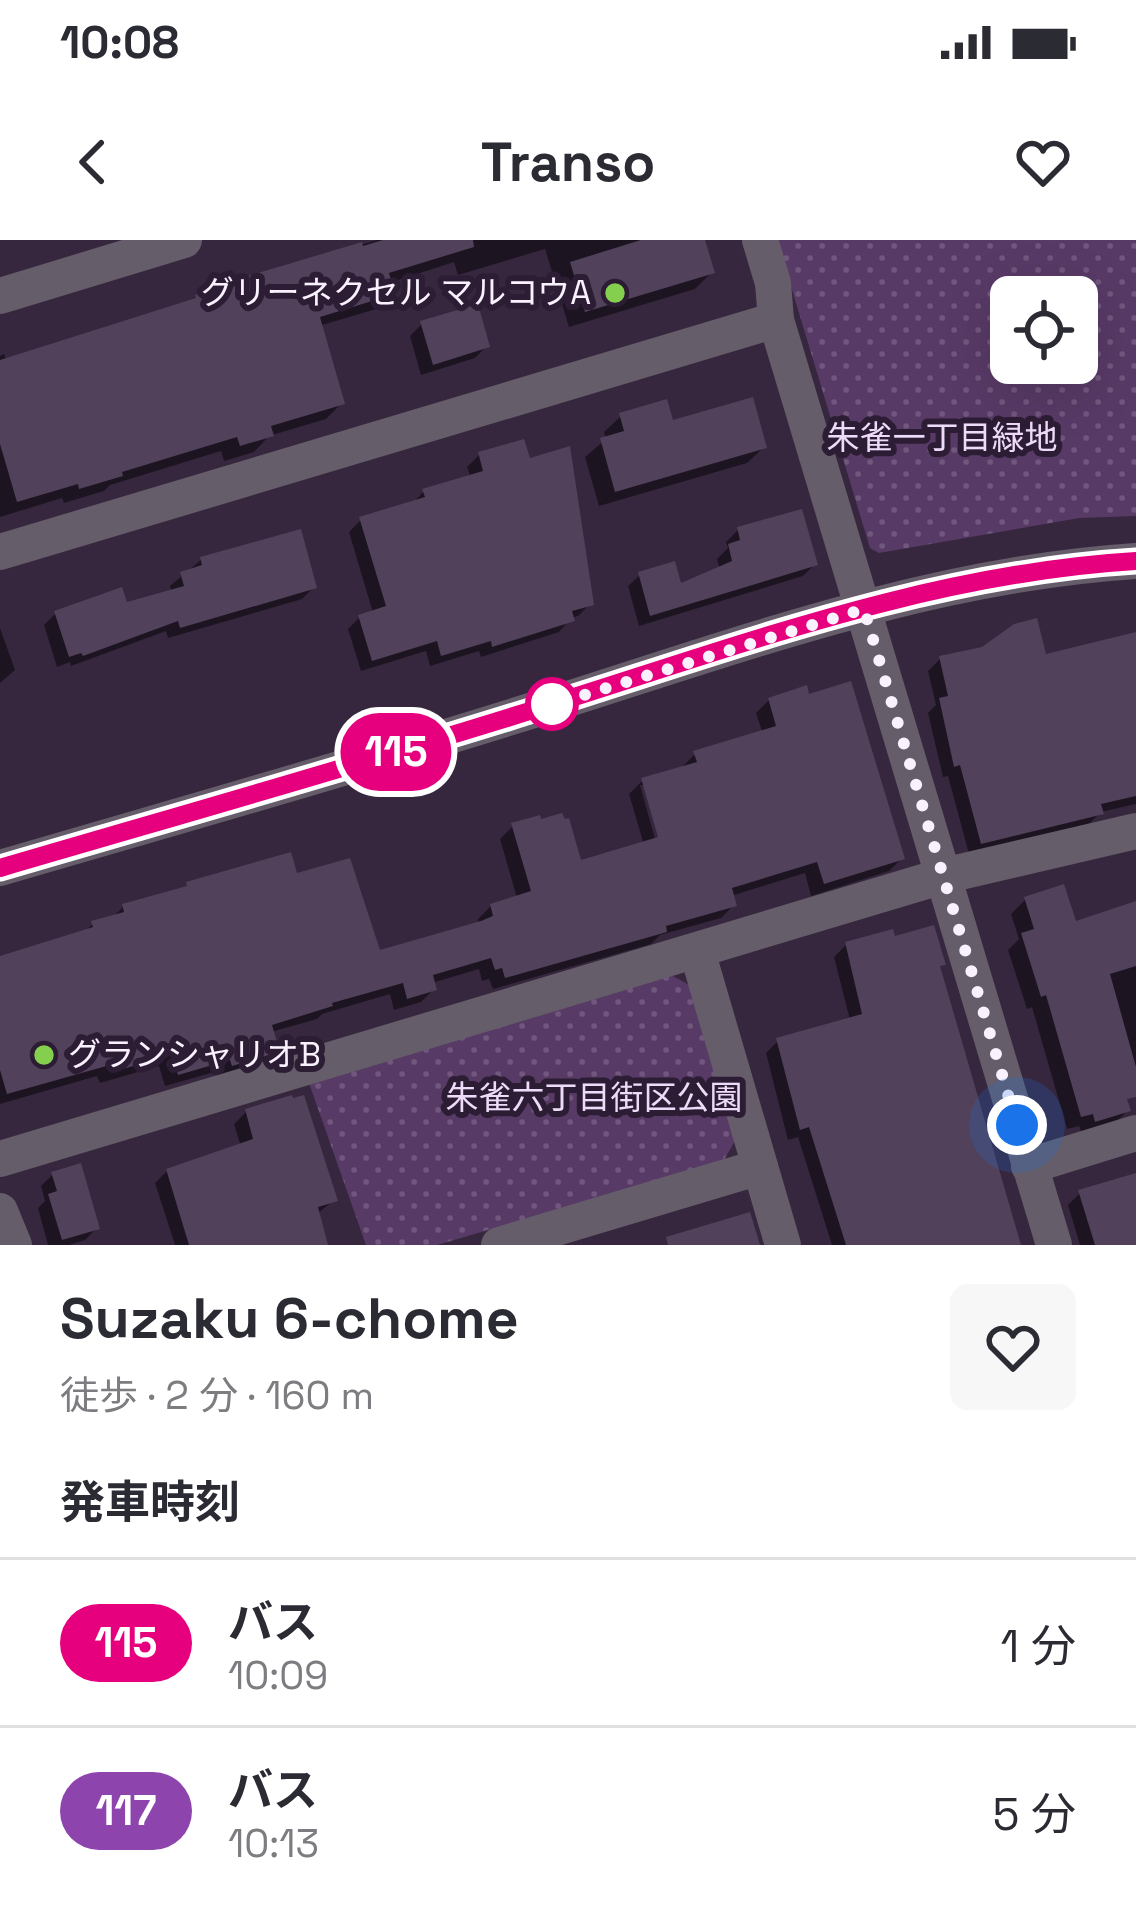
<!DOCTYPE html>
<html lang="ja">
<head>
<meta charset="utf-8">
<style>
	:root { --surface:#fff; --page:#f7f7f7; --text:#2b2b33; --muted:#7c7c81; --line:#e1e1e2 }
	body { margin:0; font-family:"Space Grotesk","Noto Sans JP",sans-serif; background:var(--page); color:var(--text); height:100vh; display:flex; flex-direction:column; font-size:45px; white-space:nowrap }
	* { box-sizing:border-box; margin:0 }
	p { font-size:39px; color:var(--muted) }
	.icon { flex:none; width:66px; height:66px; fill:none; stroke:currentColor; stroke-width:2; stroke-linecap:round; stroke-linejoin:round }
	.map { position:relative; height:1005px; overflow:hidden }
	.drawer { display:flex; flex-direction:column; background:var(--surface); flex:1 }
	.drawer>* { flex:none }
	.badge { padding:0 24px; border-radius:39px; font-size:42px; line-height:78px }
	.controls { position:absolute; left:990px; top:36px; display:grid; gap:24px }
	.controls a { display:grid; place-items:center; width:108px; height:108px; border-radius:18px; background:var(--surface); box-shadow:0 12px 48px #0002; font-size:60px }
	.you { position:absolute; width:60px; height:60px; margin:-30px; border:9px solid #fff; border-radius:50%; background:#1a73e8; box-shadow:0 0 0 18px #1a73e833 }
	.map>.badge { position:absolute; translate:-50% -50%; box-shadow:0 0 0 6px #fff }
	h2 { padding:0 60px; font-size:45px; line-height:108px }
	.round { display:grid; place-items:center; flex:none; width:126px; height:126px; border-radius:18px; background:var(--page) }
	.summary { display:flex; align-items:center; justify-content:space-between; height:204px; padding:0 60px }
	h1 { font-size:57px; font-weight:700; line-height:90px }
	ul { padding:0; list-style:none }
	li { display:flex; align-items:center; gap:36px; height:168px; padding:0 60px; border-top:3px solid var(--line) }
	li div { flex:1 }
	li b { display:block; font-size:45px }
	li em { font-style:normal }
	li .badge { min-width:132px; font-weight:700; text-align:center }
	.status { display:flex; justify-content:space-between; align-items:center; height:84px; padding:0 60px; background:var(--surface); direction:ltr }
	.status svg { height:33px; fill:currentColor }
	header { display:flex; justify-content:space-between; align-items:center; height:156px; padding:0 60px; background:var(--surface); font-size:54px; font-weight:700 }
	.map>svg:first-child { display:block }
</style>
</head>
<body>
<div class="status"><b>10:08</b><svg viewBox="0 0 49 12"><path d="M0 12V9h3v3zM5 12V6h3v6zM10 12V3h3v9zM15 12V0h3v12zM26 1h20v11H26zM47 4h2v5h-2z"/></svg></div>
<header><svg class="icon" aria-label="back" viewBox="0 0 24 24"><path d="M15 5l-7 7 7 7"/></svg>Transo<svg class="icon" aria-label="heart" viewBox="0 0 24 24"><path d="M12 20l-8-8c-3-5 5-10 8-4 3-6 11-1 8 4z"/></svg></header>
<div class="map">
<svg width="1136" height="1005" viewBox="0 0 1136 1005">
	<defs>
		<pattern id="park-dots" width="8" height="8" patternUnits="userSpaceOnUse" patternTransform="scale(3)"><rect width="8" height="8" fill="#583a66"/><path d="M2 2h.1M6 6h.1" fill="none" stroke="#71577d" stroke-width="1.8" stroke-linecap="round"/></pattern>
	</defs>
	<rect width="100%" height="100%" fill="#36273e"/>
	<!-- park -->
	<g fill="url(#park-dots)" fill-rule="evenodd">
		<path d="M777 0H1136V276L1079 278 879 313 870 308ZM1011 57H1077V123H1011Z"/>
		<path d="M671 735 691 746 736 899 724 920 437 1005H366L309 843Z"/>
	</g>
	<!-- shadow -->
	<g fill="#0007" fill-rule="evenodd">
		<path d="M377 0H703L712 32 695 49 569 87 545 9 458 35 454 22 389 43 392 53 376 69 319 86 342 163 326 179 269 196 254 212 224 221 221 211 110 245 104 251 64 263 62 258 0 277V116L4 114 7 121 244 43 249 38Z"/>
		<path d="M422 84 487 106 475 118 421 135 410 96Z"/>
		<path d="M621 176 671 184 764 207 747 223 599 266 585 217 606 199 604 192Z"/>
		<path d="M479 215 590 364 578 376 571 378 559 392 481 417 479 411 430 426 426 411 361 431 348 389 360 377 373 373 349 292 361 280 412 264 424 251 471 238 467 227Z"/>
		<path d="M738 290 815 324 803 336 639 386 628 346 640 335 679 348 720 330 717 319 728 308 726 302Z"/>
		<path d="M201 320 314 347 302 359 168 398 166 391 71 426 70 422 57 427 44 385 56 373 125 366 172 353 170 346Z"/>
		<path d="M0 388 15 430 0 443Z"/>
		<path d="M1136 393V564L1101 572 1088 585 969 614 948 536 943 537 928 473 936 465 928 431 940 419 1044 418Z"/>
		<path d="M769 460 902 618 889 631 811 656 805 633 731 656 734 665 721 678 660 695 651 704 493 749 489 739 482 741 479 729 432 743 434 749 421 762 394 770 390 754 322 774 317 779 271 792 276 811 263 824 219 837 218 831 165 846 159 826 100 843 97 836 0 864V725L83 693 93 684 111 679 123 667 182 650 188 645 295 637 378 714 479 685 478 679 491 666 517 658 500 599 513 586 579 624 644 605 629 554 642 541 682 527 695 514 763 494 756 473ZM640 545H646L665 611 659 613Z"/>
		<path d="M1025 660 1074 685 1136 664V845L1114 825 1128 870 1114 884 1082 894 1079 886 1067 889 1032 767 1027 769 1008 710 1019 699 1011 674Z"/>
		<path d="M892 699 942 724 938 729 1018 1005H832L798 897 788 900 766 813 778 801 850 780 834 717 846 705Z"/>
		<path d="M246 872 334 960 317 974 325 1005H175L155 943 167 931 241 907 234 884Z"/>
		<path d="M53 934 97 988 85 1000 69 1005H48L38 968 45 961 41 946Z"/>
		<path d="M1080 953 1136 957V1005H1080L1068 965Z"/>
	</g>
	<!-- building -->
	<g fill="#52415a">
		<path d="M383 0H473L474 7 389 33 395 54 320 77 345 164 271 186 274 196 240 206 237 197 122 232 123 236 79 249 78 244 17 262 0 204V120L196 58 195 55 248 39V36L362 2 363 6Z"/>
		<path d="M641 0H705L715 33 585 72 570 22Z"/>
		<path d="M478 64 490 107 433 125 420 81Z"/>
		<path d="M753 157 767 208 615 252 600 198 624 191 619 173 667 159 673 180Z"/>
		<path d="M524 199 530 218 570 206 594 365 572 371 575 381 492 407 491 401 441 416 437 401 372 421 358 375 386 366 359 277 425 257 422 249 483 231 478 212Z"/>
		<path d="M802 269 818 325 650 376 638 332 675 321 681 343 732 321 728 304 740 300 737 287Z"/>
		<path d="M301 289 317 348 180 388 178 381 83 416 81 413 69 417 54 371 122 347 127 362 184 346 180 332 202 325 200 317Z"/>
		<path d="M1037 378 1046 414 1136 392V556L1101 564 1104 574 981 604 960 525 954 527 939 458 948 456 939 416 982 407 1014 384Z"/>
		<path d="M851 441 905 619 824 644 817 622 732 648 737 666 666 686 667 692 505 738 502 728 495 730 491 718 433 735 437 750 407 759 403 743 332 763 333 766 272 785 280 812 232 826 230 820 178 835 172 815 112 832 110 825 7 854 0 830V716L93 687 91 681 124 672 122 664 187 646 186 642 291 612 297 633 350 618 380 710 481 681 493 676 490 664 531 651 511 583 540 575 541 579 562 573 565 579 569 578 581 620 658 597 641 538 697 522 693 511 776 486 768 458 807 445 809 454Z"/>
		<path d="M1064 644 1076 681 1136 661V726L1110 734 1136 827V857L1127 859 1131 871 1095 882 1093 874 1081 877 1046 755 1041 757 1021 693 1034 689 1024 657Z"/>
		<path d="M934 685 946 725 940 726 1021 1005H846L809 887 800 890 776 798 862 774 845 702 893 689 895 696Z"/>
		<path d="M292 855 293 858 304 855 338 961 318 967 328 1005H189L166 929 253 899 245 869Z"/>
		<path d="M81 923 100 989 62 1000 48 954 57 951 51 932Z"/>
		<path d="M1136 933V1005H1095L1078 950Z"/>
		<path d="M750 972 760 1005H668L666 997Z"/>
	</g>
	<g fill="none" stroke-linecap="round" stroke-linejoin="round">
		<!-- minor -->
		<g stroke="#655d69" stroke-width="36">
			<path d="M760 0 773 43 776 80 1054 1005"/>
			<path d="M0 56 184 0"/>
			<path d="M0 312 776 80"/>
			<path d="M0 628C181 575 363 524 543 467 737 406 931 334 1136 321"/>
			<path d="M697 711 783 1005"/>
			<path d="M0 919 943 636 1136 591"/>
			<path d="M1029 926 1136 893"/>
			<path d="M0 971 14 1005"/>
			<path d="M499 1005 760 927"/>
		</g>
	</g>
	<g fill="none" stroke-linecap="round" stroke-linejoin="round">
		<defs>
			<path id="line" d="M0 628C184 574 369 522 552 464 743 404 934 333 1136 321"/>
		</defs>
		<!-- line casing -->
		<use href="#line" stroke="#fff" stroke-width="27"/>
		<!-- line -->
		<use href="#line" stroke="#e6007e" stroke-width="18"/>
		<!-- walk -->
		<path stroke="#f9f1fe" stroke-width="12" stroke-dasharray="0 21.6" d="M552 464 548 466 864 369 1017 885"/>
	</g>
	<!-- markers -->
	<g fill="#84cf4d" stroke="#2c1d34" stroke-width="4.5">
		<circle cx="615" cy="53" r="12"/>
		<circle cx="44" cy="815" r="12"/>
	</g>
	<circle fill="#fff" stroke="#e6007e" stroke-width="6" cx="552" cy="464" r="24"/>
	<g text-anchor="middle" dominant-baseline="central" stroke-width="12" stroke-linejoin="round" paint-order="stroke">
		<!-- poi labels -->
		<g font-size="33" fill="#f9f1fe" stroke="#2c1d34" text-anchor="end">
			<text x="591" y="53">グリーネクセル マルコウA</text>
			<text x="68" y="815" text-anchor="start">グランシャリオB</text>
		</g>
		<!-- park labels -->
		<g font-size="33" fill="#eedbf9" stroke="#2c1d34">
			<text x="942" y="198">朱雀一丁目緑地</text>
			<text x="594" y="858">朱雀六丁目街区公園</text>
		</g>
	</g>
</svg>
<div class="controls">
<a><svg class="icon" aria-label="locate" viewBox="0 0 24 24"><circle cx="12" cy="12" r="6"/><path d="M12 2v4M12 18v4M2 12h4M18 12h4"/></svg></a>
</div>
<div class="you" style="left:1017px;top:885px"></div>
<b class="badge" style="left:396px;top:512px;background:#e6007e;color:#fff">115</b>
</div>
<section class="drawer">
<div class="summary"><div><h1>Suzaku 6-chome</h1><p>徒歩 · 2 分 · 160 m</p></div><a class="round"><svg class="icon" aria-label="heart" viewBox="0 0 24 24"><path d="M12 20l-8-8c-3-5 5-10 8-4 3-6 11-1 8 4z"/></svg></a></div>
<h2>発車時刻</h2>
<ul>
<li><span class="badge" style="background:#e6007e;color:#fff">115</span><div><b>バス</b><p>10:09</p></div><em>1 分</em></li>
<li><span class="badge" style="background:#8e44ad;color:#fff">117</span><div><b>バス</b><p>10:13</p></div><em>5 分</em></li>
</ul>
</section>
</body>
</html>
